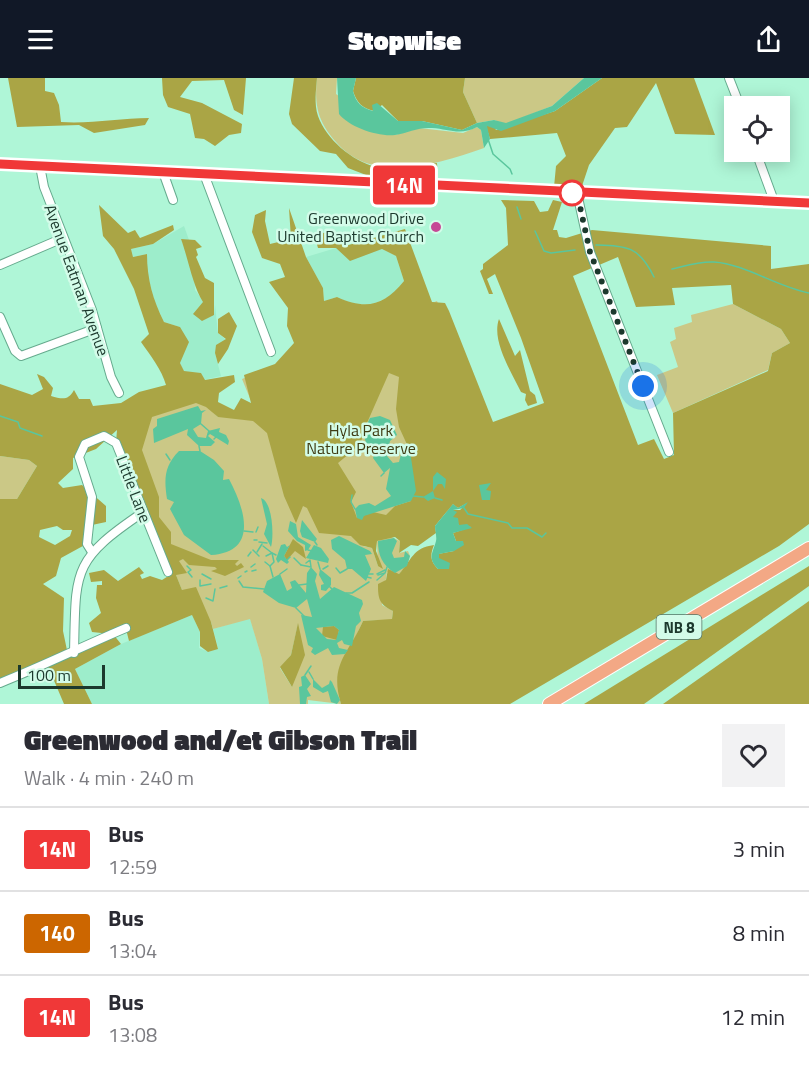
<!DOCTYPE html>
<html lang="en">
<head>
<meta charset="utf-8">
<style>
	:root { --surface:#fff; --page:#f2f2f3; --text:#2b2b33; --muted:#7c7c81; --line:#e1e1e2; --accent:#111827 }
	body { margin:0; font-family:"Titillium Web",sans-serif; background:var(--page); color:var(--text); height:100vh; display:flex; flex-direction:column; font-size:22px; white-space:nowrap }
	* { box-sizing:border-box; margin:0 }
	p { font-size:20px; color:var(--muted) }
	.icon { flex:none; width:33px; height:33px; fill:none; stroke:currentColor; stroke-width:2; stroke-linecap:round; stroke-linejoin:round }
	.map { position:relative; height:626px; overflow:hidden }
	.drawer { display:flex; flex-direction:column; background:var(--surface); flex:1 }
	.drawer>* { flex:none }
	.badge { padding:0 12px; border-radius:4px; font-size:21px; line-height:39px }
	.buttons { position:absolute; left:724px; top:18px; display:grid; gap:12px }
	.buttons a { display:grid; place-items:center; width:66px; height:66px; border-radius:0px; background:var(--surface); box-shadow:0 3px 15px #0003; font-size:30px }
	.scale { position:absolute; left:18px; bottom:15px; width:87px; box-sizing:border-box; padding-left:6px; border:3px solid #1c392d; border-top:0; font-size:16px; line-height:21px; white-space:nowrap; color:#1c392d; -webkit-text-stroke:4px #d3fce9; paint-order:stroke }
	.you { position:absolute; width:30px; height:30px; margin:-15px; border:4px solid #fff; border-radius:50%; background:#1a73e8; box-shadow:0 0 0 9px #1a73e833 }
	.map>.badge { position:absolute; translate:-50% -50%; box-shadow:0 0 0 3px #fff }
	.round { display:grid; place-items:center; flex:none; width:63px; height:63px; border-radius:0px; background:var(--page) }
	.headline { display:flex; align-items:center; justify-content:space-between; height:102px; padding:0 24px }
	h1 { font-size:28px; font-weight:800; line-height:45px }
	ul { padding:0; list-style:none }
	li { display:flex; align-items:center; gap:18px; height:84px; padding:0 24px; border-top:2px solid var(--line) }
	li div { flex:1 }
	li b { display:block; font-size:22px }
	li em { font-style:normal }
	li .badge { min-width:66px; font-weight:700; text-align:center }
	header { display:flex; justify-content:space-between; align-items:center; height:78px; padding:0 24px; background:var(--accent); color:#fff; font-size:27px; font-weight:800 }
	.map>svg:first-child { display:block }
</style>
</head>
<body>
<header><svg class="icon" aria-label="menu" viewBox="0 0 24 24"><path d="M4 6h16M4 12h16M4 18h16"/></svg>Stopwise<svg class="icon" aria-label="share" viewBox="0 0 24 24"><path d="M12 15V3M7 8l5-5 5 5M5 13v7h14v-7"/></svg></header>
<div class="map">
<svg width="809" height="626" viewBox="0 0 809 626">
	<rect width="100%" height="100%" fill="#aff6d7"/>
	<!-- built -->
	<g fill="#9dedcb">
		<path d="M184 148 189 162 181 161 194 196 195 212 214 237 215 227 218 255 226 262 215 275 221 298 204 302 201 295 184 294 180 285V249L164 244 155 225 147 195V176L133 179 131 171 153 166Z"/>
		<path d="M336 170 366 176 382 171 396 178 404 203 391 218 373 226 355 227 337 219 324 223 323 210 306 179Z"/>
		<path d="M192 537 200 554 199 570 209 574 218 570 213 551 250 540 262 581 269 626H92L75 591 121 566Z"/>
	</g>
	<!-- green -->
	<g fill="#cbc886" fill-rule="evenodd">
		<path d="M317 0H337L336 16 395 57 419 50 463 55 477 49 481 52 484 70C437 86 374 108 336 64 318 44 314 27 317 0Z"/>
		<path d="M465 0H584L552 28 506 46 494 42 477 45 463 14Z"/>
		<path d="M437 223 511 407 363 468 372 470 378 488 377 463 389 458 400 463 399 475 408 473 410 478 407 488 399 496 387 494 382 527 393 533 392 542 363 543C351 570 332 596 341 626L308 622V626H269L262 581 250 541 213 551 211 544 192 537 117 351 198 319 218 339 256 335 242 301ZM298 546 292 609 280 590 291 577Z"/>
		<path d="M733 226 781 251 790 265 772 275 768 292 673 335 657 297 678 289 670 264 676 261 674 250 692 244 691 237Z"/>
		<path d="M0 378 29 382 37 388 17 421H0Z"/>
	</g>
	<!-- forest -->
	<g fill="#aaa545" fill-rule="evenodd">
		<path d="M8 0H45V13L54 15 59 27 61 44C91 46 120 40 149 40L145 47 94 55 79 47 17 49Z"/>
		<path d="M162 0H246L243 37 234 32 224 2 192 3 180 19 202 25 242 46 241 55 229 57 215 68 204 61 195 60 190 36 168 29 163 17Z"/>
		<path d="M294 0H317C316 12 314 26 318 38 326 61 352 83 376 89 395 93 418 87 437 85L438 101 366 97 348 90 336 76 320 73 292 46 289 36Z"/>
		<path d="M356 0H465L463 14 477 45 462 52 422 43H398L382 27 374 33C362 30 357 25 353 13Z"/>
		<path d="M602 0H694L715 57 675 56 656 5 627 49 615 50 589 87 581 111 554 109 556 88 566 78 557 55 490 61 486 48H494L496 52 555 33Z"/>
		<path d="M501 122 534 123 540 134 548 133 553 122 562 124 553 152H557L559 159 566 160 592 152 771 168V191L809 186V446L779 468 510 626H341C329 586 348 577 363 543L392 541 393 533C379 526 378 521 378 506L386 502 388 491 399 496C412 482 412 470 434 467 430 477 430 483 438 491V476L454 473 456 463 453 455 471 449 459 447 452 439 453 432H460L467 425 458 430 453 426 435 448 436 455 418 468 411 467 399 475 400 463 395 459 377 463 376 473 383 491 378 488 372 470 360 467 351 458 319 455 307 430 303 428 296 445 284 418 267 355 253 343 218 339 206 329 196 325 152 339 142 372 159 419V439L171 454V466L211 482H239L235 486 237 488 241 485 244 489 225 498 211 493 217 491 215 489 189 487 183 481 179 483 187 495 176 497 182 512 196 509 211 544 218 571 208 574 200 568V554L192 537 129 563 126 551 113 556 121 566 75 591 92 626H64L47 586 0 605V421H17L37 388 29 382 0 378V306L32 317 43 311 37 296 44 299 53 310 51 318C62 321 68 323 74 312L79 321H90L93 328 121 325 139 314 166 307C162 292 150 277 141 264L149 256 134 211 114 171 103 158 99 127 128 155 135 152 140 160 173 147 174 152 153 166 131 171 133 179 147 176C147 201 153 222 164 244L180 249 189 264 180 285 184 293 201 295 205 302 234 297 235 304 219 315 218 324 234 332 241 320 251 325 244 297 275 286 294 265 287 248 288 230 269 204 285 199 280 186 262 180 252 154 255 137 266 132 265 143 270 166 291 161 289 130 306 179 323 210 324 223 337 219C366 232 384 228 404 203L396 178 382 171 350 183 336 170H318L314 156 331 154 345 168 405 151 432 224 445 225 449 233 493 344 544 325 521 260 495 196 487 201 493 216H489L480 193 483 191V186L508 167 506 130ZM618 179 636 229 675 227 672 210 731 207 733 226 781 251 790 265 772 275 768 293 673 335 674 377 664 381 654 361 638 367 573 198ZM389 295 399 299 396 331 399 349 410 373 411 423 395 428 386 437 373 434 357 440 351 424 356 414 338 385 361 366 363 354ZM117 352 116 365 170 497 162 502 150 498 142 501 140 497 144 495 139 489 118 503 104 492 89 495 91 504 102 503V507H97L96 520 101 535 89 545 92 554 111 556 68 577 63 553 64 520 43 506 56 498 61 480 92 463V447L106 444V428L82 407 63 410 58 405 73 391V380L96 371ZM57 448 63 452H72L70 458 55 467 39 459 40 452Z"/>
		<path d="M181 161 195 162 202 169 196 171 198 177 196 179 205 200 214 205V237L202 243 193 236 203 224C193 209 188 180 181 161Z"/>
		<path d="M229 234 237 248 228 271 218 286 215 275 216 267 226 261 218 255V241Z"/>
		<path d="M499 241 515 278 520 272 530 313 535 317 537 325 528 328 525 322 526 316 521 314C512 295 491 263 499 241Z"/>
		<path d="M293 461 303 469 306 481 295 473 287 482 284 478Z"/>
		<path d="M809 488V508L644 626H584Z"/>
		<path d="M809 523V626H663Z"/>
		<path d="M298 545 305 577 292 609 280 589 291 577Z"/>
		<path d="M334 548 339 552 337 562 322 558 323 549Z"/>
	</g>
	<!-- water -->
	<g fill="#5ac69d" fill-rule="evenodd">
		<path d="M337 0H356L353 13C356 25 362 30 373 33L372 27 377 25 398 43H422L462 52 477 45 494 42 506 45 552 28 584 0H602L555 33 501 53 487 48 490 61 484 70 481 52 477 49C460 58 449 51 432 50 418 49 408 55 395 57 378 59 349 49 339 36Z"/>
		<path d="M198 328 201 333 206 332 202 335 201 346 193 351 198 359 206 360 208 353 220 350 219 354 226 357 229 363 228 367 210 356 208 358 215 364 211 368H199L187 357 188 351 154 365 153 351 157 348V341Z"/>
		<path d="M380 338 390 342 397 357 390 363 387 378 393 385 399 384 402 372 410 373 416 413 411 423 364 438 362 442 357 440 355 431 359 427 369 425 375 428 391 418 386 411 390 390 384 395 373 380 375 375 371 369H367L363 354 370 340Z"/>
		<path d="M179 373H200L214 382 224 393 223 402 229 401C245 431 259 474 211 477L184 457 170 431 174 424 167 421C164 401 164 388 179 373Z"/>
		<path d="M437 394 446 401 445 411 442 406H438L433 413 435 420 428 423 423 419 433 413V399Z"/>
		<path d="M491 405 486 412 491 413 490 422H482L479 407Z"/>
		<path d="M261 420C273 424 274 459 271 469L264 456 267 446Z"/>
		<path d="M468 424 464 430 453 432 457 434 453 439 458 440 459 447 467 446 472 450 453 455 456 463H463L464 467 454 473 439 476V480L450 485 449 491H438C427 480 433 475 436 463 437 459 435 452 435 448L453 426 458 430Z"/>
		<path d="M302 442 317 461 315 464 302 459 300 453Z"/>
		<path d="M290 443 296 446 298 459 311 467 308 472 305 473V467L297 463 288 453Z"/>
		<path d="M339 458 370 473 372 476 365 477 371 491 366 503 352 491H347L345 482 332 471 331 462Z"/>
		<path d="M394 460 397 463 392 475 394 480 404 479 405 473 410 478 407 488 395 495C382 487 378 477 378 463Z"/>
		<path d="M285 466 287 469 290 467 284 478 289 484 287 486 281 482 278 485 276 481 281 467Z"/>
		<path d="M314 467 321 470 329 481 328 485 306 480Z"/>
		<path d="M311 489 317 496 315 503 320 521 334 509 362 522 363 526 359 535 361 543 356 548 352 568 344 566 342 562 337 565 339 570 348 572 345 576 332 577 328 570 315 577 311 574 313 570 308 567 301 537 312 539 307 521 296 530 279 525 263 514 267 503 280 496 287 513 292 510 290 504 295 502 306 515 307 495ZM334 548 339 552 336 562 327 561 316 550Z"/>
		<path d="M320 491 331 500V507L326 513 321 512V507L324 506 319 497Z"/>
		<path d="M305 597 311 606 307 611 311 618 307 619 306 626H300L299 609 302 608 301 599Z"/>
		<path d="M313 601 322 610 329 606 330 602 332 604 340 622 337 626 331 624 328 613 323 615 313 609Z"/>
	</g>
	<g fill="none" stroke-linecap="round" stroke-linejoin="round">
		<!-- stream -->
		<g stroke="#5ac69d" stroke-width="1.5">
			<path d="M488 61 493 76 510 91 512 96"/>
			<path d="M517 129 521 141"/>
			<path d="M535 153 544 173 551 175 575 172"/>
			<path d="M596 167C627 168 639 168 654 199"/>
			<path d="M672 191C685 188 700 183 714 184 745 186 777 209 809 215"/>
			<path d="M0 338 18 344 20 350 42 358"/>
			<path d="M201 346 209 353"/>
			<path d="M214 361 216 359"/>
			<path d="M199 368 200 373"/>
			<path d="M166 376 170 382"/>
			<path d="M381 398 384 395"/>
			<path d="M352 417 351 424 355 431"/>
			<path d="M413 418 423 419"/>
			<path d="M435 420 442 422"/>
			<path d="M464 430 468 436 508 445 512 450H527L542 459 546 455"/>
			<path d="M244 453 253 454"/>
			<path d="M256 454 258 449"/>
			<path d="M254 462H257"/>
			<path d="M259 464 267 465"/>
			<path d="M315 464 317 467"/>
			<path d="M263 468 272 475 274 484 270 488"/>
			<path d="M253 472 259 478"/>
			<path d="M308 472 312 473"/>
			<path d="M257 474 262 466"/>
			<path d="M248 478 251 474"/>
			<path d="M266 478 272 475 276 477"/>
			<path d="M294 480 301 487"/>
			<path d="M287 482 290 479"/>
			<path d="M265 484 270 488 273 499"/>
			<path d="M318 484 320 491"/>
			<path d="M301 487 311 489 310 482 306 485"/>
			<path d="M187 488 191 492 188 494 192 499"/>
			<path d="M251 489 255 486"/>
			<path d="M336 490 340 495 347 491"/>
			<path d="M323 491 328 488"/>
			<path d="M252 493 256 492"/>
			<path d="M245 494 247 493"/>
			<path d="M202 496 211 501"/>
			<path d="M280 496 287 491"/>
			<path d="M369 496H373"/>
			<path d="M377 496 385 492"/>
			<path d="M378 497 385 495 387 489"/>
			<path d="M367 499 371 500"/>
			<path d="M238 500 241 498"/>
			<path d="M200 502V508L211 506"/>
			<path d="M377 502 384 496"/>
			<path d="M239 503 243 509 264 511"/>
			<path d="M299 507 307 506"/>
			<path d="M329 508 332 511"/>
			<path d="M220 510 227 508"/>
			<path d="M346 515H352L369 504"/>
			<path d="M206 520 213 523 215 511"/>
			<path d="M296 530 304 538"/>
			<path d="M309 594 313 601"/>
			<path d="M305 597 311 588"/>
		</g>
		<defs>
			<g id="minor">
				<path d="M729 0 740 28"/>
				<path d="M756 74 774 123"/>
				<path d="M40 88 44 109 92 232 111 299 119 315"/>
				<path d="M163 94 173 122"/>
				<path d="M204 96 271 274"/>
				<path d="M577 115 590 174 669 374"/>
				<path d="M0 187 63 160"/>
				<path d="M0 239 15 273 21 278 97 250"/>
				<path d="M92 474 87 466 92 419 79 379 85 366 104 358 116 365 168 494"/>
				<path d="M74 575C76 493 71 483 142 435"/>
				<path d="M0 605C43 588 83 568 126 550"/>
			</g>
			<path id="major" d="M0 86 809 125"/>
			<path id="highway" d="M549 626 809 470"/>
		</defs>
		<!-- minor casing -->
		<use href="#minor" stroke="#66ab8e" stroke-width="10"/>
		<!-- major casing -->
		<use href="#major" stroke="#fff" stroke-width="12"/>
		<!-- highway casing -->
		<use href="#highway" stroke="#fff" stroke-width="14"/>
		<!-- minor -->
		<use href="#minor" stroke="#fff" stroke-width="8"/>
		<!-- major -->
		<use href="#major" stroke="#f8cbb6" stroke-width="10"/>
		<!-- highway -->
		<use href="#highway" stroke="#f3a885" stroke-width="12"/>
	</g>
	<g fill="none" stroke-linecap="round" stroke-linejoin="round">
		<defs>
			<path id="line" d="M0 86 809 125"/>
		</defs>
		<!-- line casing -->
		<use href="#line" stroke="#fff" stroke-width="14"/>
		<!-- line -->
		<use href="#line" stroke="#f03838" stroke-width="9"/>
		<!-- walk -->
		<path stroke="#1c392d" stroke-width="6" stroke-dasharray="0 10.8" d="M572 115H577L590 174 643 308"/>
	</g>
	<!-- markers -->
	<circle fill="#fff" stroke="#f03838" stroke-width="3" cx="572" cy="115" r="12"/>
	<circle fill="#c64895" stroke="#d3fce9" stroke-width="2" cx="436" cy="149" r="6"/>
	<g text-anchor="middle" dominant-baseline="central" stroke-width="5" stroke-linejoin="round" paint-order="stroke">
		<!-- shield labels -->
		<rect fill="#d3fce9" stroke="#537465" stroke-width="1.5" x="656.5" y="537" width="45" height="24" rx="4.5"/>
		<g font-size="15" font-weight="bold" fill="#1c392d">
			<text x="679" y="549">NB 8</text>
		</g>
		<!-- poi labels -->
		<g font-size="16" fill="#1c392d" stroke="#d3fce9" text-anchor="end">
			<text x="424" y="140">Greenwood Drive<tspan x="424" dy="18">United Baptist Church</tspan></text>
		</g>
		<!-- street labels -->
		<g font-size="16" fill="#1c392d" stroke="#d3fce9">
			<text transform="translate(77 202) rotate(70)">Avenue Eatman Avenue</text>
			<text transform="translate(134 411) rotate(69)">Little Lane</text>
		</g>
		<!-- park labels -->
		<g font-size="16" fill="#403d15" stroke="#d3fce9">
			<text x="361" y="352">Hyla Park<tspan x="361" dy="18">Nature Preserve</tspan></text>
		</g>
	</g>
</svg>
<div class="buttons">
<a><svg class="icon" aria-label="locate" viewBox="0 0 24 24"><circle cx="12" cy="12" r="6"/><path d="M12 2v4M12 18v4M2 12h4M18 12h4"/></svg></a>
</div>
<div class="scale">100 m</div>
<div class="you" style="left:643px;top:308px"></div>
<b class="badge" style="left:404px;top:107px;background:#f03838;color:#fff">14N</b>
</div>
<section class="drawer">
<div class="headline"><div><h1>Greenwood and/et Gibson Trail</h1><p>Walk · 4 min · 240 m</p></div><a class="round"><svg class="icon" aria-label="heart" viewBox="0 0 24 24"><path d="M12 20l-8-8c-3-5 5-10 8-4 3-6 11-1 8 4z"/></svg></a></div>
<ul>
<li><span class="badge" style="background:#f03838;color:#fff">14N</span><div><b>Bus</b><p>12:59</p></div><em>3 min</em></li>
<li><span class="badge" style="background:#c60;color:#fff">140</span><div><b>Bus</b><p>13:04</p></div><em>8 min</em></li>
<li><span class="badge" style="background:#f03838;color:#fff">14N</span><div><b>Bus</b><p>13:08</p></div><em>12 min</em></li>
</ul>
</section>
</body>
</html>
